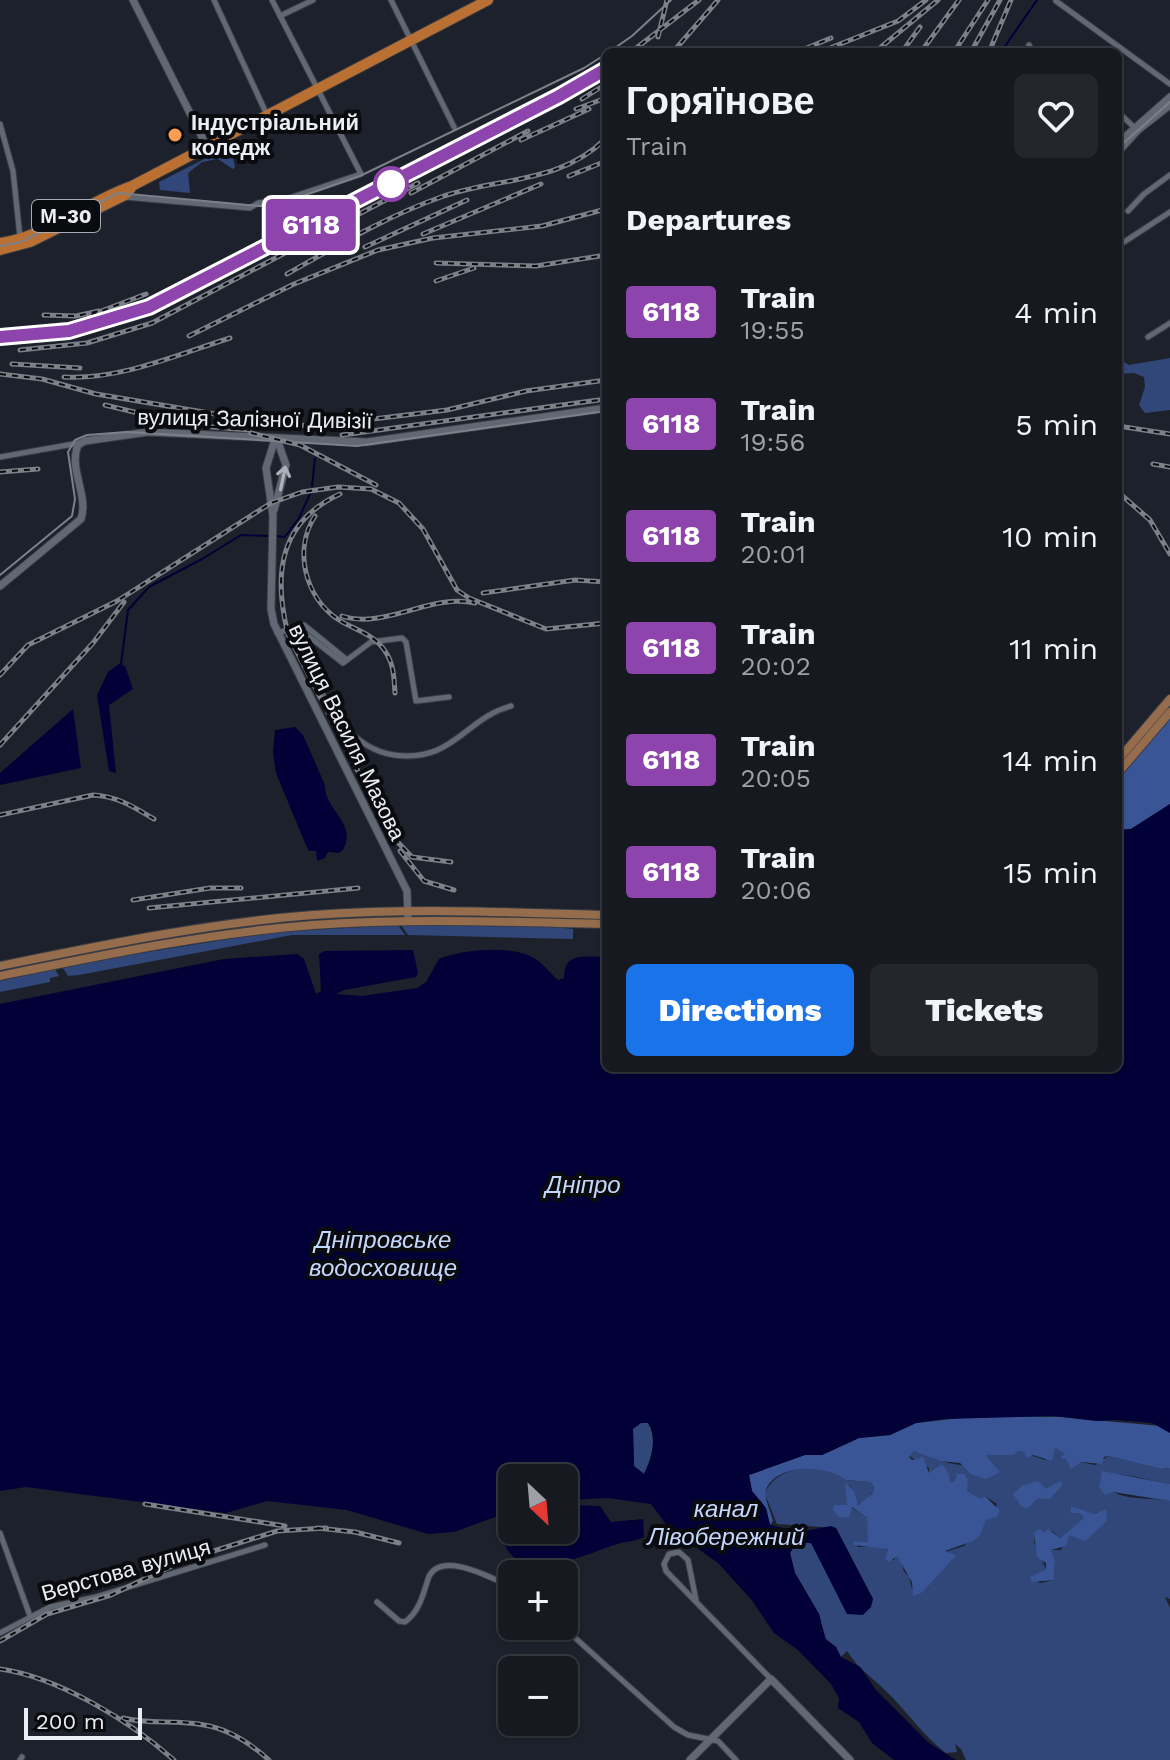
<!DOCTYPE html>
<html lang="en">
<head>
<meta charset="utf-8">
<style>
	:root { --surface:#161920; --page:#23262d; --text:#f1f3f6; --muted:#9ea0a5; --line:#35383e; --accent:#1a73e8 }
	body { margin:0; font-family:"Work Sans",sans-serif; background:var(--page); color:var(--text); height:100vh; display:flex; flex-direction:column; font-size:30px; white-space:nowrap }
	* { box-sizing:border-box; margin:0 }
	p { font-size:26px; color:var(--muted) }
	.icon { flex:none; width:44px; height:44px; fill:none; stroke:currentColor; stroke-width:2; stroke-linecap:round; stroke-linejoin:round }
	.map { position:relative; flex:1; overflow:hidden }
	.drawer { position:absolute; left:602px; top:48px; width:520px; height:1024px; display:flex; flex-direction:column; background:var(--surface); border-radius:12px; box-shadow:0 2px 6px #0004,0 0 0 2px var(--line) }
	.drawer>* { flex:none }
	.badge { padding:0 16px; border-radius:6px; font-size:28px; line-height:52px }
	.needle { width:52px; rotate:154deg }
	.tools { position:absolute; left:498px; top:1464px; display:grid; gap:16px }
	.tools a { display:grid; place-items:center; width:80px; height:80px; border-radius:12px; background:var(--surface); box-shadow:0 2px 6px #0004,0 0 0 2px var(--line); font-size:40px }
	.scale { position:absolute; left:24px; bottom:20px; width:118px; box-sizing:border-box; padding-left:8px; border:4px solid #ebeef5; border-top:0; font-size:22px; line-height:28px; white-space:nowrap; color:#ebeef5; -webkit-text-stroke:6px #090b0f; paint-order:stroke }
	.map>.badge { position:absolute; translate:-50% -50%; box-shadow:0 0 0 4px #fff }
	h2 { padding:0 24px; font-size:30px; line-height:72px }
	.round { display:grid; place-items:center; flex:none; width:84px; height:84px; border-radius:12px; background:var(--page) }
	.overview { display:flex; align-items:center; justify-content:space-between; height:136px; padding:0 24px }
	h1 { font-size:38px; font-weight:800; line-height:60px }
	.button { display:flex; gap:16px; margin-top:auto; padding:16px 24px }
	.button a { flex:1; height:92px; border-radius:12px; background:var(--accent); color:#fff; font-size:32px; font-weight:800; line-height:92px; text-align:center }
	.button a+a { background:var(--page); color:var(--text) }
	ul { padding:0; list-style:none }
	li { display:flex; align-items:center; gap:24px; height:112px; padding:0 24px }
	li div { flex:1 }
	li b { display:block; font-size:30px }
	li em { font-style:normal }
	li .badge { min-width:88px; font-weight:700; text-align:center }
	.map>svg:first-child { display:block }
</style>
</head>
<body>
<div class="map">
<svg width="1170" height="1760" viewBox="0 0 1170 1760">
	<rect width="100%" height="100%" fill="#1d212b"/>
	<!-- green -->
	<g fill="#31477a" fill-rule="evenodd">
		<path d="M218 152 233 157 235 167 233 169 218 159 202 162 188 173 190 193 160 190 159 182Z"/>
		<path d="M1170 358V410L1145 413 1139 405 1145 387 1144 377 1134 373 1118 374V359L1129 365Z"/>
		<path d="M398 925 405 935H292L79 975 68 976 63 968 123 956 273 932Z"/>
		<path d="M401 925 556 927 573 929V939L408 935Z"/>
		<path d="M55 969 59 976 50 978V982L0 992V981Z"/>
		<path d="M641 1423H648C658 1438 651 1460 644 1474L634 1466 633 1428Z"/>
		<path d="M1055 1448 1065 1454 1066 1459 1095 1465 1108 1456 1161 1469 1170 1468V1484C1149 1481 1121 1470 1101 1476 1108 1504 1149 1496 1170 1501V1599L1165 1597 1170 1608V1760H966L961 1749 955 1744 957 1752 946 1753C925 1737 910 1716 892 1697 878 1682 858 1669 847 1651L841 1657 836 1647 824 1637 819 1614 795 1573 790 1553 796 1543H811L873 1599 836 1528 777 1524 765 1494C775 1464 826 1461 845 1480L870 1482 874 1487C872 1496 865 1505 855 1504L850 1485 847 1505 840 1506 845 1517 849 1518 851 1507 867 1518 869 1542 854 1541 858 1547 877 1546 888 1549 885 1558 894 1560 896 1555 901 1559 904 1572 909 1576 912 1589 923 1592 955 1557 945 1552 964 1546 986 1519H991L997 1504 985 1496 982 1500 967 1491 965 1485 955 1481 950 1482 948 1477 929 1474V1468L909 1456 914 1451C923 1452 930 1457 938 1460 957 1466 976 1467 996 1467L986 1455 1019 1451 1045 1460ZM1078 1509 1094 1514 1098 1512 1107 1521 1097 1529 1069 1535 1061 1550H1051L1055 1560 1054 1580 1040 1583 1031 1577 1046 1569 1034 1542 1035 1537 1052 1531 1060 1538 1085 1518Z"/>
	</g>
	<!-- forest -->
	<g fill="#3a5596">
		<path d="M1170 716V804L1131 829 1118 830V778Z"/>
		<path d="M979 1416 1061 1417 1161 1426 1170 1433V1468L1161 1469 1108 1456 1104 1457 1102 1464 1081 1462 1071 1469 1066 1459 1060 1458 1065 1454 1055 1448 1052 1461 1033 1455 1026 1458 1025 1453 1019 1451 1013 1455H986L1000 1472 986 1479 971 1474 960 1463 940 1461 914 1451 909 1457 912 1460 923 1457 929 1473 942 1464 949 1474 950 1482 955 1481 957 1474H964L968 1480 967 1491 981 1499 985 1496 1000 1511 997 1517 986 1520 980 1535 973 1541 945 1551 956 1556 923 1592 913 1596 912 1582 897 1556 889 1562 885 1558 888 1549 853 1545 854 1541 868 1542 867 1518 852 1507 849 1518 839 1517 833 1510 834 1505H847L845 1482 854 1491 858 1505 872 1494 874 1487 870 1482 845 1480C829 1464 775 1463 766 1490 764 1499 771 1512 773 1521L770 1525 766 1508 752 1491 749 1475 805 1455H822L859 1438 890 1435 916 1423Z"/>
		<path d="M1102 1471 1170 1484V1501L1113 1492 1105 1495 1099 1487Z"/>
		<path d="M1038 1481 1046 1489 1060 1481 1063 1484 1050 1499 1038 1498 1027 1509 1021 1506 1013 1494 1023 1485Z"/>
		<path d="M1071 1506 1094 1514 1106 1509 1107 1521 1085 1541 1069 1535 1066 1546 1051 1550 1055 1560 1054 1580 1032 1582 1030 1577 1046 1569V1563L1037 1557 1034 1532 1040 1529 1044 1533 1048 1529 1060 1538 1084 1518 1080 1513H1071Z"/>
	</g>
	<!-- water -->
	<g fill="#010037" fill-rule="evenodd">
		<path d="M119 664 125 666 133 689 109 705 116 773 109 771 97 695 108 672Z"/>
		<path d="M73 709 81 768 0 785V773Z"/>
		<path d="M295 727 303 735 325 785C324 810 358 823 343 850L339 853 328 852 325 858 317 861 316 851H309L305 843 276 773 273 753 275 730Z"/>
		<path d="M1170 804V1433L1152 1423 1117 1420 1096 1421 1054 1416 944 1419 916 1423 890 1435 859 1438 822 1455H805L749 1475 752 1491 766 1508 770 1525 800 1532 831 1526 836 1528 873 1599 871 1607 863 1615 847 1614 811 1543H796L790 1553 795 1573 819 1614 826 1640 836 1647 841 1657 860 1667 876 1690 929 1743 956 1760H894L872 1743 859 1722 838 1708 839 1698 831 1684 798 1650 774 1633 751 1599 718 1563 690 1543 676 1538 651 1504 608 1498 570 1500V1505L600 1506 611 1522 643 1519 644 1537C635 1542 624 1541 614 1545 585 1555 514 1588 503 1538L512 1526V1530H564V1478H512V1511L454 1532 428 1534 347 1510 267 1501 226 1513 26 1487 0 1491V1004L224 959 297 954 304 959 316 994 321 991 319 954 325 951 413 950 418 973 416 977 344 990 336 994 362 996 417 988 426 982 439 959C463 949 511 945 534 958 544 964 550 973 558 980L564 978C564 951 585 957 606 957V1068H1118V830L1131 829ZM641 1423H648C658 1438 651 1460 644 1474L634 1466 633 1429Z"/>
	</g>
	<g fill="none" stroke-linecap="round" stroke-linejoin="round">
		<!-- stream -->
		<g stroke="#010037" stroke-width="2">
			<path d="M1001 52 1037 0"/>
			<path d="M312 486 315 458"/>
			<path d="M276 536 285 537 299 518 310 494"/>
			<path d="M121 664 128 610 149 587 202 559 241 535 269 536"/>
		</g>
		<defs>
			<g id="street">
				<path d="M214 0 267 115"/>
				<path d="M391 0 454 127"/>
				<path d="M1056 1 1170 84"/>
				<path d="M280 16 313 0"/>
				<path d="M1029 45 1033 52"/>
				<path d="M1118 112 1137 130"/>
				<path d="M0 124 13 171 20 237"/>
				<path d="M124 197 250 208 258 203 286 199 361 174 272 0"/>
				<path d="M1128 211 1144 194 1170 175"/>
				<path d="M1124 242 1170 212"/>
				<path d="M1148 337 1170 323"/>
				<path d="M0 457 79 443"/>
				<path d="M297 627 343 663 371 642 402 638 406 642 416 701 449 697"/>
				<path d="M290 629C305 634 304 652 309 665 324 703 351 749 394 755 454 763 465 718 511 706"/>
				<path d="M277 633 304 625 347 660"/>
				<path d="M0 1533 30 1616"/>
				<path d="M696 1600 688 1560 679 1552 669 1554 664 1564 666 1571 771 1679"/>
				<path d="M377 1602 399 1621 405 1622C419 1612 423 1595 428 1579 439 1548 493 1579 512 1587"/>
				<path d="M562 1626 674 1727 688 1735 718 1741 736 1760"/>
				<path d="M0 1633 50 1607 96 1597 265 1545"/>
				<path d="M20 1760 22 1757"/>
			</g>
			<g id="secondary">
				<path d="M133 0 207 147"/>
				<path d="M1118 143 1170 97"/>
				<path d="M1118 152 1138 130 1170 105"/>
				<path d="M275 439 266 468 273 516 271 609 274 624 407 891 408 920"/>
				<path d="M274 510 286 465 277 439"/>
				<path d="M0 586 81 519C89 495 68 469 78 445L85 441 148 432 367 442 606 408"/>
				<path d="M690 1760 771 1679 850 1760"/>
			</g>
			<g id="primary">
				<path d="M1118 760 1170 699"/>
				<path d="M1118 773 1170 712"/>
				<path d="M0 966C103 945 208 923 313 915 411 908 508 912 606 915"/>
				<path d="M0 976C103 955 208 933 313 925 411 918 508 922 606 924"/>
			</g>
			<g id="highway">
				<path d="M0 243C46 237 88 201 132 186L488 0"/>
				<path d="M0 250 30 242 125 195 131 188"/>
			</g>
		</defs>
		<!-- street casing -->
		<use href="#street" stroke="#393d45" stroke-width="7"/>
		<!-- secondary casing -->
		<use href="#secondary" stroke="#393d45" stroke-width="9"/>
		<!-- primary casing -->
		<use href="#primary" stroke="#393d45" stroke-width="10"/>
		<!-- highway casing -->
		<use href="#highway" stroke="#393d45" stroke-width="12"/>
		<!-- street -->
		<use href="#street" stroke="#626873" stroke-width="5"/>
		<!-- secondary -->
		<use href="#secondary" stroke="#626873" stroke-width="7"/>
		<!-- primary -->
		<use href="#primary" stroke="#966d4c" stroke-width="8"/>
		<!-- highway -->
		<use href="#highway" stroke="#b97032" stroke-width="10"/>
		<!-- tram -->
		<g stroke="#7c8088" stroke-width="2">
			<path d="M609 52 632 36 671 0"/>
			<path d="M1118 148 1170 102"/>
			<path d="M0 246 21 242 118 193 260 206 288 201 360 176 584 68 606 54"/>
			<path d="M0 575 72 516 75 499 68 452 75 440 87 435 127 432 357 446 606 411"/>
		</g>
		<defs>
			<g id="rail">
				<path d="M658 37 667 0"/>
				<path d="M631 52 699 0"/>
				<path d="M673 52 718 0"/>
				<path d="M797 52 831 38"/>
				<path d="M820 52 898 21 926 0"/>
				<path d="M875 52 938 0"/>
				<path d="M902 52 920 27"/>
				<path d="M921 52 959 0"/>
				<path d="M954 52 988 0"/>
				<path d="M971 52 1000 0"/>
				<path d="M989 52 1011 0"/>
				<path d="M582 99 606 84"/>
				<path d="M576 109 606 98"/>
				<path d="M521 140 589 109"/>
				<path d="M569 176 606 161"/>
				<path d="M411 193 528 131"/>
				<path d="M423 234 541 184"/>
				<path d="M365 247 467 200"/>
				<path d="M436 263 536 266 606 255"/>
				<path d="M287 274C337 246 387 216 441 197 498 177 561 184 606 138"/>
				<path d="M436 281 474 268"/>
				<path d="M44 315 76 316 99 311"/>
				<path d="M91 315 146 294"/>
				<path d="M189 336 294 284 378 250 433 238 542 226 606 209"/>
				<path d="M0 337 69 331 149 307 559 96 606 69"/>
				<path d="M20 350 87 343 152 323 418 183"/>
				<path d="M12 364 80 368"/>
				<path d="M0 374 42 379 96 394 215 414 279 424 316 426 447 410 526 391 606 380"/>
				<path d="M64 377C121 380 176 355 230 338"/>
				<path d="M105 405 188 425 250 430"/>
				<path d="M1118 426 1170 434"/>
				<path d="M251 433 300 445 376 485"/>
				<path d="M342 435 606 399"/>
				<path d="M1153 464 1170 467"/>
				<path d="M0 472 38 469"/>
				<path d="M1118 492 1150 520 1170 554"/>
				<path d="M340 494C279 522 273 574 288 634L390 834 412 857 451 862"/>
				<path d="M315 516C293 550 305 598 339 620 355 630 374 634 385 651 394 664 394 678 395 693"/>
				<path d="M483 593 575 580 606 582"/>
				<path d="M342 616C384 630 431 593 475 603"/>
				<path d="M0 675 28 645 117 601 271 503 302 492 338 487 371 489 399 503 423 529 457 590 469 598 546 629 606 623"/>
				<path d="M0 745 93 643 124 602"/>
				<path d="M0 815 93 795C117 796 134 807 154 819"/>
				<path d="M400 851 424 881 454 890"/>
				<path d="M133 900 210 888H241"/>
				<path d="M149 908 358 888"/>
				<path d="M145 1504 285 1526"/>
				<path d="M317 1528 355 1532 399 1543"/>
				<path d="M0 1641 47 1614 111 1595 182 1561 277 1531 326 1528"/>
				<path d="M0 1669C58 1677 130 1721 174 1760"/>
				<path d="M123 1718C150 1725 177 1719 204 1725 229 1729 250 1743 269 1760"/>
			</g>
		</defs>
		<!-- rail casing -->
		<use href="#rail" stroke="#7c8088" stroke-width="5"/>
		<!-- rail -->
		<use href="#rail" stroke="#090b0f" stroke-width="2" stroke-dasharray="6" stroke-linecap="butt"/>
	</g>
	<!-- one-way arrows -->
	<defs><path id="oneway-shaft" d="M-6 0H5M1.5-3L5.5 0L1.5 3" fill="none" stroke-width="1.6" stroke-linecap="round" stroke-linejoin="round" transform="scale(2)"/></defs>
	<use stroke="#adb2ba" href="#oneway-shaft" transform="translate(283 478) rotate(-78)"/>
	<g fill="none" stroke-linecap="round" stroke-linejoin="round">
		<defs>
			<path id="line" d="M0 337 69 331 149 307 559 96 606 69"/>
		</defs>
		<!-- line casing -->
		<use href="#line" stroke="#fff" stroke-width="18"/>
		<!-- line -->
		<use href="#line" stroke="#8e44ad" stroke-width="12"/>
	</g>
	<!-- markers -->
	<circle fill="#fb9e51" stroke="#090b0f" stroke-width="3" cx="175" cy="135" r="8"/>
	<circle fill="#fff" stroke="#8e44ad" stroke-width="4" cx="391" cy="184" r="16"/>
	<g text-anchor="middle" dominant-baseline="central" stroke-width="8" stroke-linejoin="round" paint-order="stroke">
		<!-- shield labels -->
		<rect fill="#090b0f" stroke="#a7aab0" stroke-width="2" x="32" y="200" width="68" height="32" rx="6"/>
		<g font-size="20" font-weight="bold" fill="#ebeef5">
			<text x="66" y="216">М-30</text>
		</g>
		<!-- poi labels -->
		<g font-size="22" font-weight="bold" fill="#ebeef5" stroke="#090b0f" text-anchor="start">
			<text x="191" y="122">Індустріальний<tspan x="191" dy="25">коледж</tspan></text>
		</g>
		<!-- street labels -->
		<g font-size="22" fill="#ebeef5" stroke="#090b0f">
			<text transform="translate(255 419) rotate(1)">вулиця Залізної Дивізії</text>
			<text transform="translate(347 732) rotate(64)">вулиця Василя Мазова</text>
			<text transform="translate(126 1570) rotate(-16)">Верстова вулиця</text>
		</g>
		<!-- water labels -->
		<g font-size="24" font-style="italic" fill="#c5d7fd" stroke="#090b0f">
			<text x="583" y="1185">Дніпро</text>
			<text x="383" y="1240">Дніпровське<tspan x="383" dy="28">водосховище</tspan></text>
			<text x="726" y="1509">канал<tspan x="726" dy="28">Лівобережний</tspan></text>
		</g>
	</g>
</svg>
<div class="tools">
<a><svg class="needle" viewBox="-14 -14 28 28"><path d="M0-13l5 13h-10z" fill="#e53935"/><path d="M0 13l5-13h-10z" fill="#9ea0a5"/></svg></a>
<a>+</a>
<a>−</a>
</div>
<div class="scale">200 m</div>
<b class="badge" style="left:311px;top:225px;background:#8e44ad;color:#fff">6118</b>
<section class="drawer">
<div class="overview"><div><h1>Горяїнове</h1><p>Train</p></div><a class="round"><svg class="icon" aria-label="heart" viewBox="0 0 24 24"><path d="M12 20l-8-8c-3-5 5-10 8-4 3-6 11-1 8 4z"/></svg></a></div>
<h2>Departures</h2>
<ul>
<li><span class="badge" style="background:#8e44ad;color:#fff">6118</span><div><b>Train</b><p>19:55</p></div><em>4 min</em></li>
<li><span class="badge" style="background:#8e44ad;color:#fff">6118</span><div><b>Train</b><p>19:56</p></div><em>5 min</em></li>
<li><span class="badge" style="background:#8e44ad;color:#fff">6118</span><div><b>Train</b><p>20:01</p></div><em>10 min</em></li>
<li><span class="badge" style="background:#8e44ad;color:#fff">6118</span><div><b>Train</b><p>20:02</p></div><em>11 min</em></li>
<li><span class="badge" style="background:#8e44ad;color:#fff">6118</span><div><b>Train</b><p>20:05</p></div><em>14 min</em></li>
<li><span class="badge" style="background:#8e44ad;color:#fff">6118</span><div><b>Train</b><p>20:06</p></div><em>15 min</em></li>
</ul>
<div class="button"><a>Directions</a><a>Tickets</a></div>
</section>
</div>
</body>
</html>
